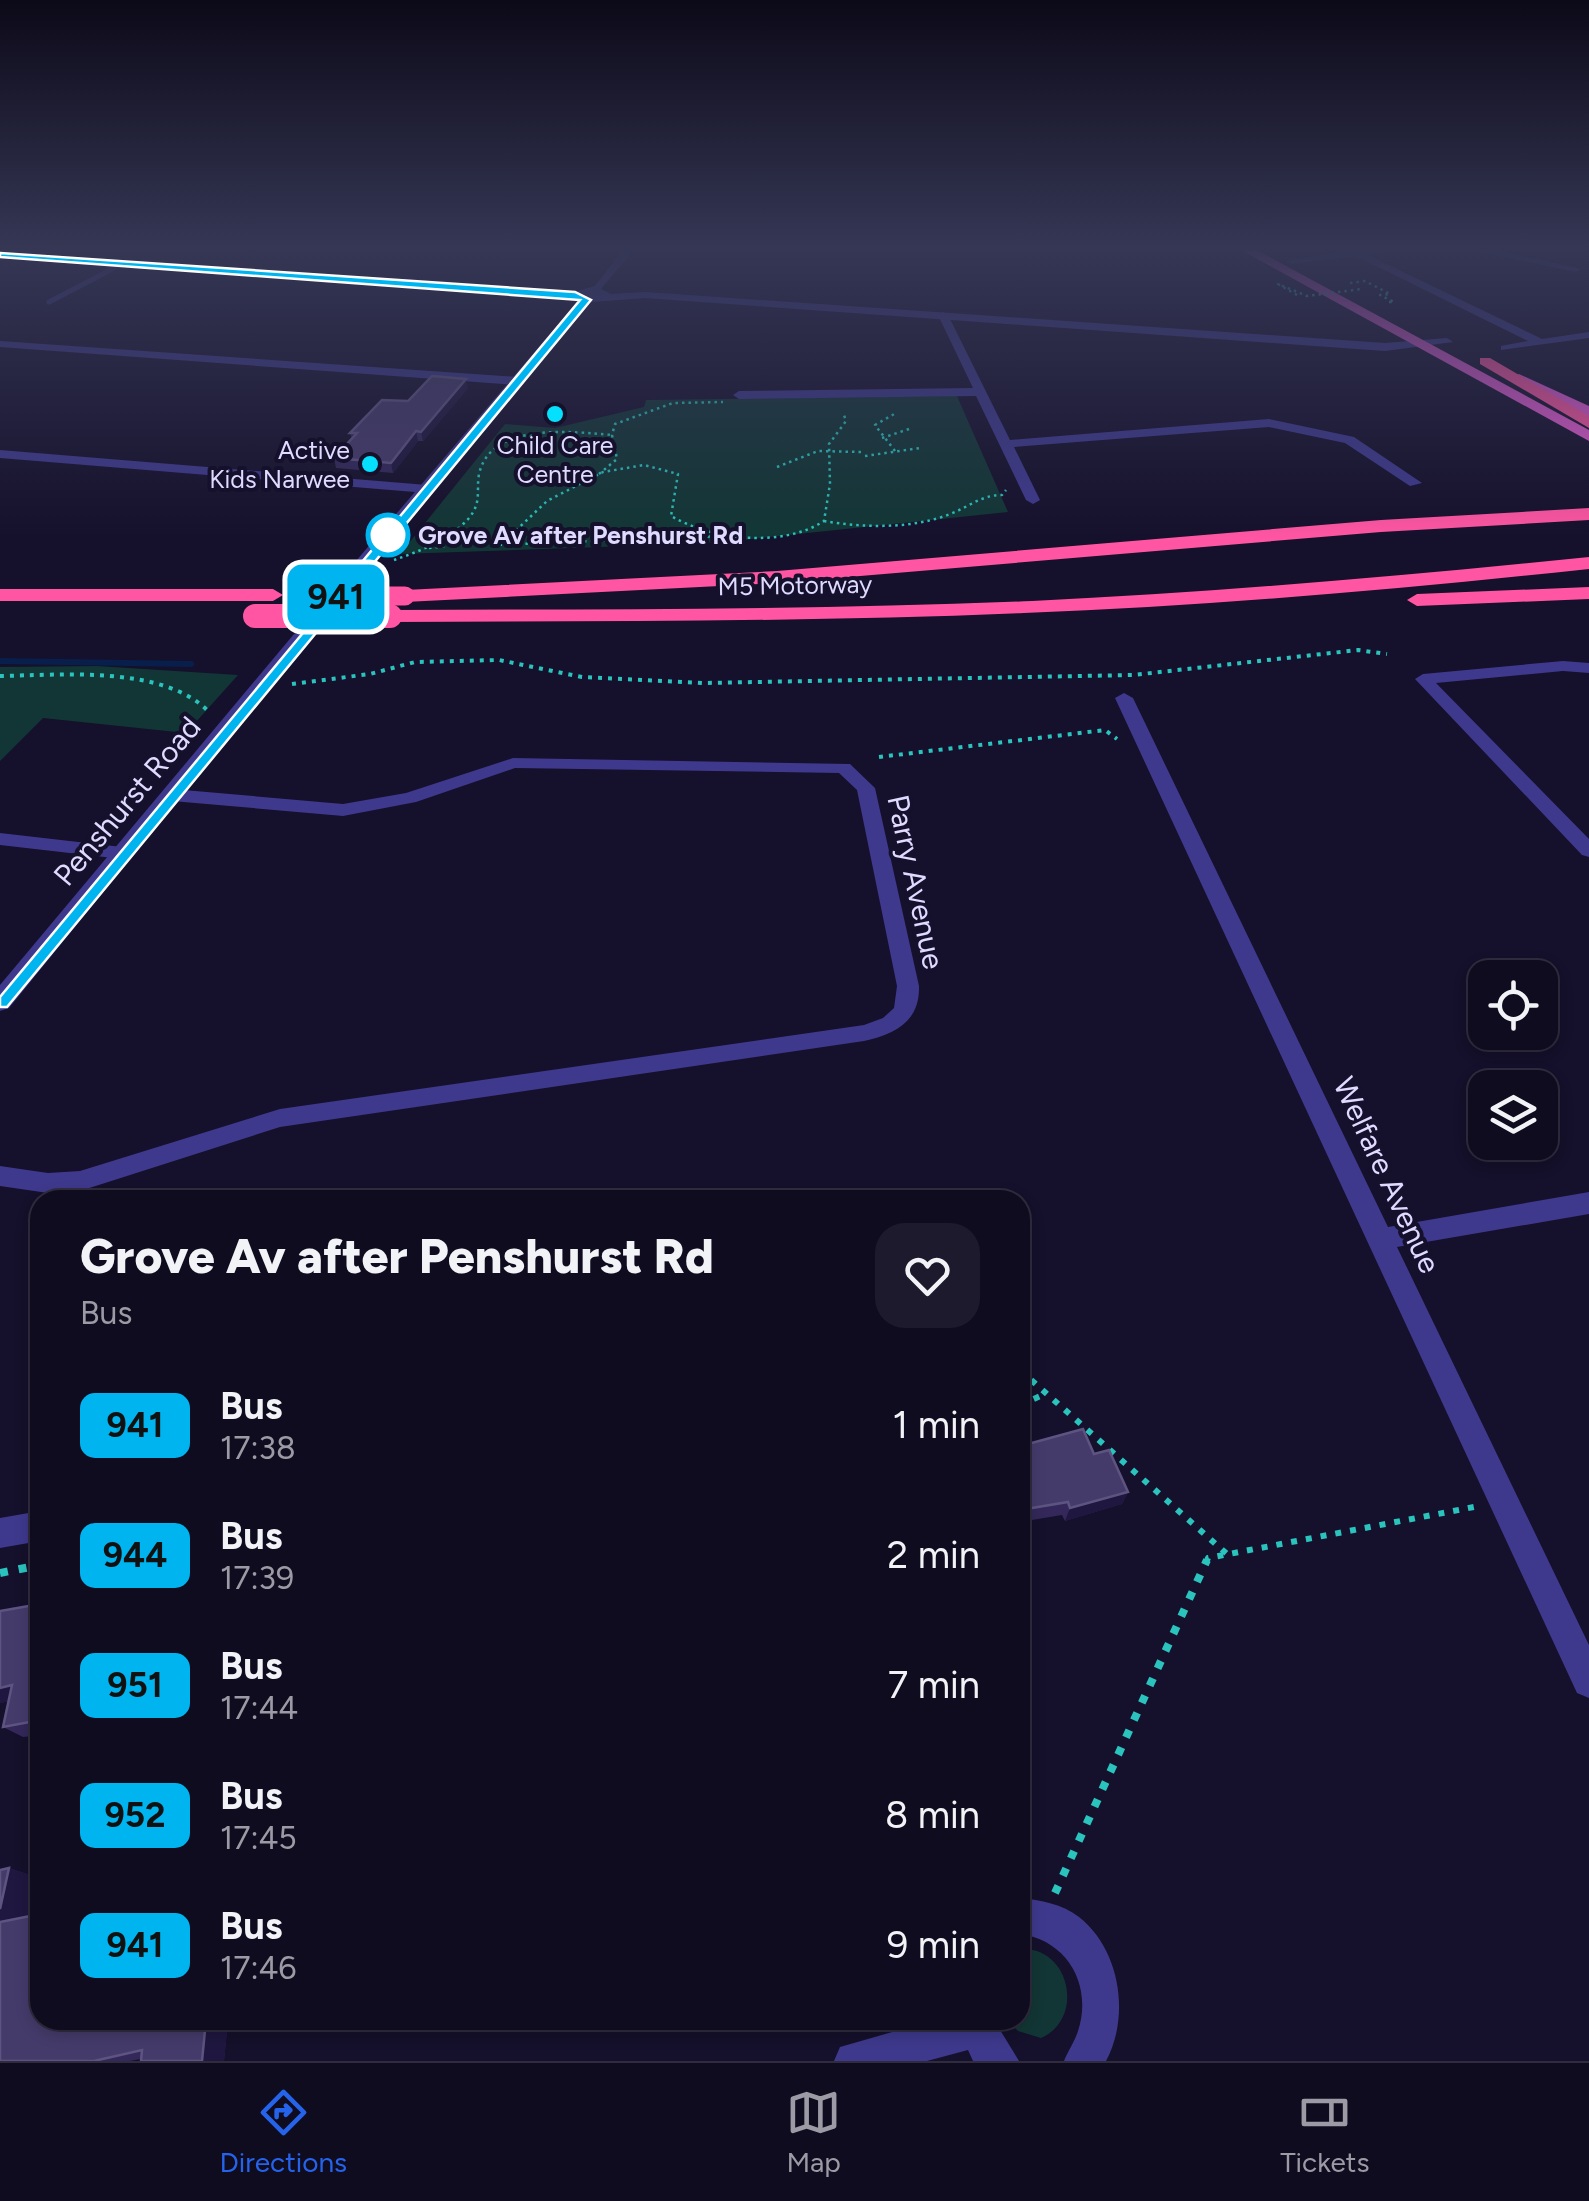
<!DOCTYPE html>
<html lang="en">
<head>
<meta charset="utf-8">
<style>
	:root { --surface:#100c20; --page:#1e1a2d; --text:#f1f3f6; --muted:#9c9ba5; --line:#302c3e; --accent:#2563eb }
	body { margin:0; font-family:Figtree,sans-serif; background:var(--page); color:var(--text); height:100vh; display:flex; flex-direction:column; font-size:38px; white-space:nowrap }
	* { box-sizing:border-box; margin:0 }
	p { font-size:32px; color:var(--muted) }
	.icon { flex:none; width:55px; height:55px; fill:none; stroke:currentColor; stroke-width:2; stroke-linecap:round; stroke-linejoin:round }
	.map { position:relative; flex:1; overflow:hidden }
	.side { position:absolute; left:30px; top:1190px; width:1000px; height:840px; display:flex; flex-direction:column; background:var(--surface); border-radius:30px; box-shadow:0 5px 15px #0003,0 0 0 2px var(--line) }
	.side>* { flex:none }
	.badge { padding:0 20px; border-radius:15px; font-size:35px; line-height:65px }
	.fabs { position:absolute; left:1468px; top:960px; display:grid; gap:20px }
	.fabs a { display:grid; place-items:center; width:90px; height:90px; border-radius:20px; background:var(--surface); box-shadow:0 5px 15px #0003,0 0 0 2px var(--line); font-size:50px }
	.map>.badge { position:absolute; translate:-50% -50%; box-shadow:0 0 0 5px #fff }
	.round { display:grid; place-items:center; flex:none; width:105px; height:105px; border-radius:30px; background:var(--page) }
	.headline { display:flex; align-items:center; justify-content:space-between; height:170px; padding:0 50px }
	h1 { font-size:48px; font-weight:800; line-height:75px }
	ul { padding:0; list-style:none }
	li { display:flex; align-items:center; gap:30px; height:130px; padding:0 50px }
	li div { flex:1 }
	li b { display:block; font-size:38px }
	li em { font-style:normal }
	li .badge { min-width:110px; font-weight:700; text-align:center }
	.tab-bar { display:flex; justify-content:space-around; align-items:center; height:140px; border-top:2px solid var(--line); background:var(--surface); font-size:28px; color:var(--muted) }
	.tab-bar a { display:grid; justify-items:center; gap:5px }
	.tab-bar .current { color:var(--accent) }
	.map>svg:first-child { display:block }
</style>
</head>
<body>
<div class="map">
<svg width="1589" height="2061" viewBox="0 0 1589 2061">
	<rect width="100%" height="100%" fill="#15102b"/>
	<!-- green -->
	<g fill="#123635">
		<path d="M957 396 1008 512 713 543 400 554 505 424 555 428 644 407 646 400Z"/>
		<path d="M97 666 238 675 186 733 43 718 0 761V667Z"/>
		<path d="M1027 1949C1072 1953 1083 2020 1041 2038L1018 2031 1007 2020H1020V1951Z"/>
	</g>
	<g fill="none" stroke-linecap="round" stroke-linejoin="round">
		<!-- stream -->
		<path stroke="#081f4c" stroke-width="6" d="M0 661 191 664"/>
		<!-- tertiary-tunnel-far1 -->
		<path stroke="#332e4b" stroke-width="15" stroke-dasharray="15 8" stroke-linecap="butt" d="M329 604 350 579"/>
		<!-- tertiary-tunnel -->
		<path stroke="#332e4b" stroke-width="19" stroke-dasharray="19 10" stroke-linecap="butt" d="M300 638 331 602"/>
		<!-- path-far3 -->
		<g stroke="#2ac3bd" stroke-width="2.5" stroke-dasharray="2.5 4" stroke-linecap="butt">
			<path d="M1350 283 1365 281 1390 294 1380 295 1394 302H1386"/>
			<path d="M882 438 912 428"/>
			<path d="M895 451 875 425 896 413"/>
			<path d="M865 456 920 448"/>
			<path d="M777 467 818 451 861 452"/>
			<path d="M599 474 617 459 612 435 615 424 673 403 723 402"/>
			<path d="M824 521C863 528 913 529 950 514 969 507 981 495 1002 495L1006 490"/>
			<path d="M493 545 722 536"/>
			<path d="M429 548 507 539 547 501 603 472 644 465 678 474 671 516C712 540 783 548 824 521L830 484 829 444 846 421 843 412"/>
			<path d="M394 560C420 551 450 540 469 518 482 502 476 491 479 474 491 421 574 432 612 435"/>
		</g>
		<!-- path-far2 -->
		<g stroke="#2ac3bd" stroke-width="4" stroke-dasharray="4 6" stroke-linecap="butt">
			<path d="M0 676C61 675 164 665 209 712"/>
			<path d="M292 684 370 674 415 662 499 660 582 677 702 683 1133 675 1358 650 1387 654"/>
			<path d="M879 757 1105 730 1117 739"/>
		</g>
		<!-- path-far1 -->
		<g stroke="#2ac3bd" stroke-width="6" stroke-dasharray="6 9" stroke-linecap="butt">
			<path d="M1020 1370 1227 1554"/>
			<path d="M1020 1405 1045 1394"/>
			<path d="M1206 1563 1208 1558 1474 1507"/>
		</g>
		<!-- path -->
		<g stroke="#2ac3bd" stroke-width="8" stroke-dasharray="8 11" stroke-linecap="butt">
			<path d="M0 1573 40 1565"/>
			<path d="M1055 1893 1207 1560"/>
		</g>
		<!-- service -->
		<path stroke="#3e398c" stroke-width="5" d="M49 302 122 264"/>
		<!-- minor -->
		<g fill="#3e398c" fill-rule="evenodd">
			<path d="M624 249H635L599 291H591Z"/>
			<path d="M1344 249H1397L1368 255 1542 339 1589 332V338L1501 350V346L1528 341 1356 256 1291 264 1286 261 1346 251Z"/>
			<path d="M1468 249H1490L1581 269 1576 272Z"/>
			<path d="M0 252 575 292 580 295 575 298 0 258Z"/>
			<path d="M943 312 948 315 1010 440 1269 419 1354 437 1422 483 1410 486 1345 443 1269 427 1014 447 1040 500 1033 504 1026 500 976 396 739 399 733 395 739 391 973 388 938 315Z"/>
			<path d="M0 341 517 377 523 381 517 385 0 347Z"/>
			<path d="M0 450 427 485 434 489 427 493 0 458Z"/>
			<path d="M1563 661 1589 663V673L1563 671 1436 683 1589 839V857L1582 855 1415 679 1423 674Z"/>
			<path d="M1124 693 1133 698 1388 1227 1589 1192V1214L1397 1247 1589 1645V1698L1577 1693 1115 698Z"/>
			<path d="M513 758 850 764 875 788 919 986C920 1022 895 1034 864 1041L280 1127 80 1191 48 1193 0 1186V1166L48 1173 80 1171 280 1109 864 1025 883 1018 894 1008 897 986 857 790 839 773 515 768 416 802 343 816 172 801 163 795 172 789 343 804 406 793Z"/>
			<path d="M0 833 122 847 132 853 122 859 0 845Z"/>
			<path d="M40 1511V1541L0 1548V1518Z"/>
			<path d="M1020 1898C1041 1900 1062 1904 1079 1917 1121 1950 1130 2017 1106 2061H1064C1068 2051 1075 2041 1078 2031 1093 1985 1067 1940 1020 1934Z"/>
			<path d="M934 2020H994L1019 2061H973L968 2050 927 2061H834L840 2047Z"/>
		</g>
		<!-- tertiary -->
		<g fill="#3e398c" fill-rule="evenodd">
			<path d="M595 286 611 294 645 292 1385 343 1447 338 1453 342 1385 351 645 298 591 302 356 583H344V575L579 300 571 297V293Z"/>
			<path d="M300 633 306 634V642L9 1008 0 1011V985L294 634Z"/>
		</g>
		<!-- trunk -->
		<g fill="#e45bd0" fill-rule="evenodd">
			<path d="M1239 249H1255L1589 430V441Z"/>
			<path d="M1519 374 1589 406V417L1514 381 1512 378Z"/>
		</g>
		<!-- motorway -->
		<g fill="#ff55a2" fill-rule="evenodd">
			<path d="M1480 358H1490L1589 416V428L1480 364Z"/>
			<path d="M1589 508V520L1381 532 777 583 405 602 395 596 405 590 777 571 1381 520Z"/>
			<path d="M1589 557V569C1401 589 1213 606 1024 613 813 622 601 621 390 622L380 616 390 610C604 609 818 610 1032 601 1218 592 1404 576 1589 557Z"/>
			<path d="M1589 587V599L1417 606 1407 600 1417 594Z"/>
			<path d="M0 589H273L283 595 273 601H0Z"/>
		</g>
		<!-- path-bridge -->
		<path stroke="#2ac3bd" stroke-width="2.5" stroke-dasharray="2.5 4" stroke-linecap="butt" d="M1297 295 1278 284 1307 296 1362 289"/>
		<!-- motorway-bridge-far1 -->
		<path stroke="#ff55a2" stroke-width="19" d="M356 596H405"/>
		<!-- motorway-bridge -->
		<path stroke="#ff55a2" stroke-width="24" d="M255 616H390"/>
	</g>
	<!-- wall -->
	<g fill="#332859">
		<path d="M468 388 423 441H418L393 473 336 468 334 458 352 439 350 433 408 401Z"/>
		<path d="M1020 1436 1028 1444 1094 1454 1128 1492 1122 1504 1065 1521 1062 1515 1020 1522Z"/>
		<path d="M40 1604V1740L32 1736 23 1737 3 1727 9 1701 0 1703V1611Z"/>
		<path d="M9 1868 36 1877 28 1916 40 2020H228L224 2061H141V2059L130 2061H0Z"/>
	</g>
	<!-- shaded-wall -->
	<g fill="#1f173f">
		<path d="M466 379 468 388 423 441 421 432Z"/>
		<path d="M416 431 418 441 393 473 391 463Z"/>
		<path d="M1128 1492 1122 1504 1065 1521 1070 1508Z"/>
		<path d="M12 1685 32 1696 0 1703V1688Z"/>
		<path d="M9 1868 36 1877 25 1930 0 1923V1909Z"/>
		<path d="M206 2020H228L224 2061H202Z"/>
	</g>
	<!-- building -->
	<g fill="#453b6b" stroke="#5e5482" stroke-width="2.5">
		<path d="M432 376 466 379 421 432 416 431 391 463 334 458 357 433H350L382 400 408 401Z"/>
		<path d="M1083 1429 1094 1454 1109 1450 1128 1492 1070 1508 1068 1502 1020 1510V1436L1025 1435 1028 1444Z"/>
		<path d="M40 1604V1734L32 1736 35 1721 3 1727 12 1685 0 1688V1611Z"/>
		<path d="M9 1868 0 1909V1870Z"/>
		<path d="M40 1914V2020H206L202 2061H141L142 2050 94 2061H0V1922Z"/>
	</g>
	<!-- sky -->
	<linearGradient id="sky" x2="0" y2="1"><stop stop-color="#0c0918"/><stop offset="0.46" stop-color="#353755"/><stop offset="1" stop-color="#353755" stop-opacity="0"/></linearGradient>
	<rect width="1589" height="538" fill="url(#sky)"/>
	<!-- line -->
	<path fill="#00b5ef" stroke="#fff" stroke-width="2.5" d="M0 253 575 292 591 300 7 1007H0V997L580 300 0 257Z"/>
	<!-- markers -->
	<g fill="#06e0ff" stroke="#15102b" stroke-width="4">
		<circle cx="555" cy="414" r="10"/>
		<circle cx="370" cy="464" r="10"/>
	</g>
	<circle fill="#fff" stroke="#00b5ef" stroke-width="5" cx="388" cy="535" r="20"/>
	<g text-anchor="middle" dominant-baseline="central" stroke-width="8" stroke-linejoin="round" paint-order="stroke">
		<!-- far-poi labels -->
		<g font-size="25" fill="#dfdaff" stroke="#15102b">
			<text x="555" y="445">Child Care<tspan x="555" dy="29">Centre</tspan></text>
			<text x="350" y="450" text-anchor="end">Active<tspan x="350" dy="29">Kids Narwee</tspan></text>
		</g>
		<!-- far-stop labels -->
		<g font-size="25" font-weight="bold" fill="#dfdaff" stroke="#15102b" text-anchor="start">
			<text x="418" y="535">Grove Av after Penshurst Rd</text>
		</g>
		<!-- far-street labels -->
		<g font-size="25" fill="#dfdaff" stroke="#15102b">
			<text transform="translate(795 585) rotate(-1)">M5 Motorway</text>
		</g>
		<!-- street labels -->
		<g font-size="30" fill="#dfdaff" stroke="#15102b">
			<text transform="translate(127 801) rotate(-50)">Penshurst Road</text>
			<text transform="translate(916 882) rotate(78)">Parry Avenue</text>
			<text transform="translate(1387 1175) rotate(65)">Welfare Avenue</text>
		</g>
	</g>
</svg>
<div class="fabs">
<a><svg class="icon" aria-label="locate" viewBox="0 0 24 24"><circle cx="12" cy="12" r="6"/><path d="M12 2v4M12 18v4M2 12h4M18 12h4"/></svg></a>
<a><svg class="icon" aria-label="layers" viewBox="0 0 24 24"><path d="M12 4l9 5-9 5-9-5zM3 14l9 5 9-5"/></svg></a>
</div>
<b class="badge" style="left:336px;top:597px;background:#00b5ef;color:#111">941</b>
<section class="side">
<div class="headline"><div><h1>Grove Av after Penshurst Rd</h1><p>Bus</p></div><a class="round"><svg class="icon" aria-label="heart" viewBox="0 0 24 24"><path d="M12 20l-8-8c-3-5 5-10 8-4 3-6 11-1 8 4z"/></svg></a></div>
<ul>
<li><span class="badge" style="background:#00b5ef;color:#111">941</span><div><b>Bus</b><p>17:38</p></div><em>1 min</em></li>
<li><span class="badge" style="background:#00b5ef;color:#111">944</span><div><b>Bus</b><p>17:39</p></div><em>2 min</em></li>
<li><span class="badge" style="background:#00b5ef;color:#111">951</span><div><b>Bus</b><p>17:44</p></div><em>7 min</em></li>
<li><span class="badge" style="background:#00b5ef;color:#111">952</span><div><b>Bus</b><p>17:45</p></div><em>8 min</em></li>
<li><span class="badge" style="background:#00b5ef;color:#111">941</span><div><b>Bus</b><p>17:46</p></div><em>9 min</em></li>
</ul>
</section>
</div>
<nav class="tab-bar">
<a class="current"><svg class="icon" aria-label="directions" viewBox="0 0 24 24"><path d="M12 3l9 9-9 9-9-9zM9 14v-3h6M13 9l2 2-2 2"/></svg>Directions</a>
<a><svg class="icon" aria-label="map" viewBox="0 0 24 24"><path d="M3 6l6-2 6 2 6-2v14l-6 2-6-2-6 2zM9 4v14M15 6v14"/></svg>Map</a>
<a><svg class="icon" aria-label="tickets" viewBox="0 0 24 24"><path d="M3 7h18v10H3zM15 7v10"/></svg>Tickets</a>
</nav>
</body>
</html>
